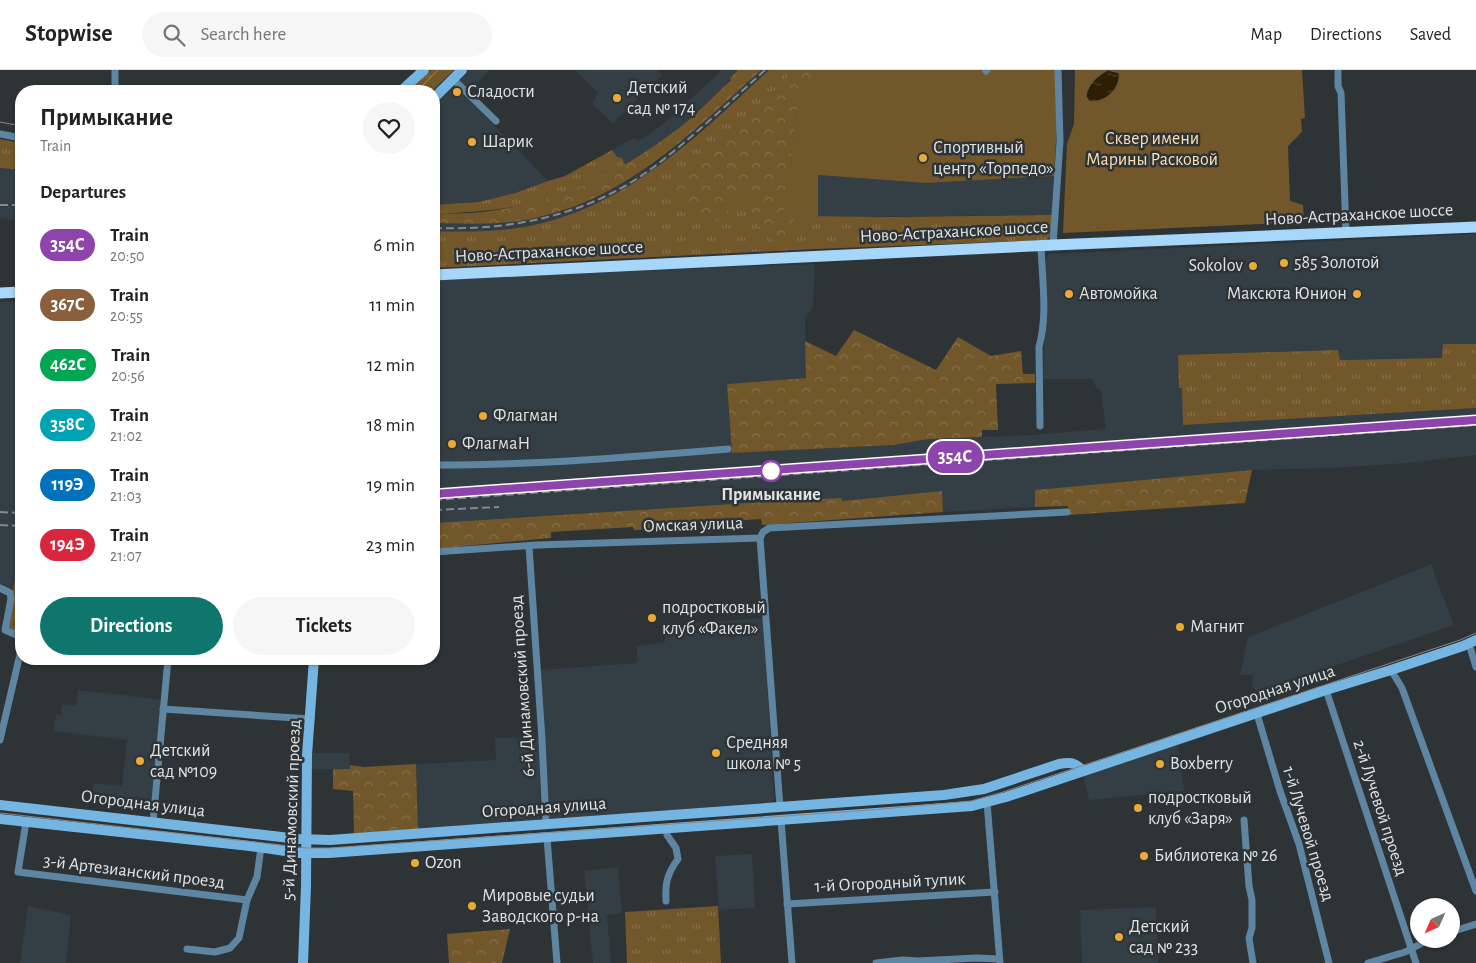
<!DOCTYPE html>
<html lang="en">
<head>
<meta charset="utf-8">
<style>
	:root { --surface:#fff; --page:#f6f6f6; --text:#222; --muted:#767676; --line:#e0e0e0; --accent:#0f766e }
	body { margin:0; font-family:"Alegreya Sans",sans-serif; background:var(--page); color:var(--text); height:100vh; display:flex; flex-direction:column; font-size:19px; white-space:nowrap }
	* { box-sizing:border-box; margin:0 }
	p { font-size:16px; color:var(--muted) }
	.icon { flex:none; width:28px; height:28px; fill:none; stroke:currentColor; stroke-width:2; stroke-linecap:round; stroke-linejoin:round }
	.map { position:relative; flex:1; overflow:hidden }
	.panel { position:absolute; left:15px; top:15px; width:425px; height:580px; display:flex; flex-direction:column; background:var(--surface); border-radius:20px; box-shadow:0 1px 4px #0004 }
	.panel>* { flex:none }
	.badge { padding:0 10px; border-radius:16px; font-size:18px; line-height:32px }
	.needle { width:32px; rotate:225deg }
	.fabs { position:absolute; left:1410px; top:828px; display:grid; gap:10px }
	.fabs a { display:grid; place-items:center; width:50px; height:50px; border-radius:50%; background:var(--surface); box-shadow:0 1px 4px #0004; font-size:25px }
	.map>.badge { position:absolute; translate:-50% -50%; box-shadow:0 0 0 2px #fff }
	h2 { padding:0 25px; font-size:19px; line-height:45px }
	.round { display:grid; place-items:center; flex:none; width:52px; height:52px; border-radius:26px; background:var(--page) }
	.summary { display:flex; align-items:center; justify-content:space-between; height:85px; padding:0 25px }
	h1 { font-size:24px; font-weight:700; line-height:38px }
	.primary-button { display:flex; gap:10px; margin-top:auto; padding:10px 25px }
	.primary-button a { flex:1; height:58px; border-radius:30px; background:var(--accent); color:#fff; font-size:20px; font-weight:700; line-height:58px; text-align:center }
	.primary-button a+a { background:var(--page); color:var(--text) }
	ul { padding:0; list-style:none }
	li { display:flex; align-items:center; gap:15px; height:60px; padding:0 25px }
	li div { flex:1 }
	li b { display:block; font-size:19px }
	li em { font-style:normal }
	li .badge { min-width:55px; font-weight:700; text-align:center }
	header { display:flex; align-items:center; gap:30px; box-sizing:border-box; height:70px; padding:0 25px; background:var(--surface); border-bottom:1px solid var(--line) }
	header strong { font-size:24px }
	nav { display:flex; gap:28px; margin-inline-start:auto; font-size:18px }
	.search { width:350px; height:45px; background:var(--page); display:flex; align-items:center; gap:12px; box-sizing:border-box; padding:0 18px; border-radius:28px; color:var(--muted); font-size:19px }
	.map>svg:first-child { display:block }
</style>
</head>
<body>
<header>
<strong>Stopwise</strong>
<div class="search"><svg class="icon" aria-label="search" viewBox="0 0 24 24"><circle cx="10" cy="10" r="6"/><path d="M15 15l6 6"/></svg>Search here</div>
<nav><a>Map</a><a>Directions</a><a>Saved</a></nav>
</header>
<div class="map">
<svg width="1476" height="893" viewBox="0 0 1476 893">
	<defs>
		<pattern id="grass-tufts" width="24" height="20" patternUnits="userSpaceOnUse" patternTransform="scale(1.25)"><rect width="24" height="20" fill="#72572b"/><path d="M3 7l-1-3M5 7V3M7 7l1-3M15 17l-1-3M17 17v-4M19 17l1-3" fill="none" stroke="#866f4a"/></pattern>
		<pattern id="forest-crowns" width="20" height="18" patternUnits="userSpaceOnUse" patternTransform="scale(1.25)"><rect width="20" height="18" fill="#72572b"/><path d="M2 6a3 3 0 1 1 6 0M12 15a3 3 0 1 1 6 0" fill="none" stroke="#866f4a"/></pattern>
		<pattern id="water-ripples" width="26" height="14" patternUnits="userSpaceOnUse" patternTransform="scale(1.25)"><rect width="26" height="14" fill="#2d1e04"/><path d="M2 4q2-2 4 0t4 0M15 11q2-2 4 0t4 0" fill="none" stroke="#4b3f28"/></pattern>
	</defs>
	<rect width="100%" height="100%" fill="#2e3336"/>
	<!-- built -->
	<g fill="#343e45">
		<path d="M468 0H490L465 25 548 111 515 123 479 132 434 135V33Z"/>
		<path d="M575 0H657L662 5 613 53 592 34 598 23Z"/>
		<path d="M720 0H738L730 8 731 9 685 53 648 81 625 95 622 89 617 87 612 80 633 68 640 70 662 55 718 4Z"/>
		<path d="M761 0H769L661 96 632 116 595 135 559 149 524 157 483 162 434 161V153L482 154 523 150 557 143 592 130 628 111 657 92 685 69Z"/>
		<path d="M0 98 21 100V152L0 148Z"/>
		<path d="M817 105 925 113 1054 106 1052 145 818 147Z"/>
		<path d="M1476 164V274H1443V288L1339 290 1338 281 1179 318H1182L1184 354 1476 338V385L1407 393 1333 398 1252 400 1036 420 1035 437 943 442 942 421 841 431V428L796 430 434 453V211L481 207 815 194 813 238 805 247 806 308 727 314 732 383 893 375 929 369 1031 365 1106 359 1101 320 1096 318 1093 309H1043L1047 216 1044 190 1049 184Z"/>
		<path d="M21 231V504L17 502 12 522 0 516V232Z"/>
		<path d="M1432 494 1435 506 1454 555 1258 622 1252 617 1253 605H1240L1248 567Z"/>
		<path d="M763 548 774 729 772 732 553 750 549 748 540 600 637 593V576L665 572 666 555Z"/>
		<path d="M78 620 163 630 150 740 92 733 94 713 122 716 127 670 54 661 56 644 61 645 62 635 76 636Z"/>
		<path d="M540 667V748L537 750 418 762 416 694 496 690 495 668Z"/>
		<path d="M1178 674 1184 721 1089 730 1083 705Z"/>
		<path d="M311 683H349L350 699H312Z"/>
		<path d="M752 784 755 838 719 840 715 786Z"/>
		<path d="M618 797 622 843 607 845 611 893H593L584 801Z"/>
		<path d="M28 836 71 845 66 893H20Z"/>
		<path d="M1156 837 1158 893H1082L1080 840Z"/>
	</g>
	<!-- grass -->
	<g fill="url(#grass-tufts)">
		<path d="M431 0H454L432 21H409Z"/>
		<path d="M769 0H822L796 42 785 144 794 146 892 147 1052 145C1052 153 1054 164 1047 170L815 179 434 198V161C464 162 494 162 524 157 626 139 696 67 769 0Z"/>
		<path d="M0 69 21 73V100L0 98Z"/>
		<path d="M612 80 617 87 622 88 625 95C612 102 598 110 584 116 536 138 486 142 434 144V135L479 132 515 123 548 111 565 106Z"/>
		<path d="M1443 274H1476V338L1183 355 1182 318H1179L1178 285 1338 280 1340 290 1442 288Z"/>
		<path d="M718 836 721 893H627L625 842Z"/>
	</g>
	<!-- forest -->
	<g fill="url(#forest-crowns)">
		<path d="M738 0H761C688 66 625 132 525 150 495 155 464 154 434 153V144C450 143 467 144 483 142 560 133 623 102 684 54 700 41 715 24 731 10L730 8Z"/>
		<path d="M794 0H928L810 13 796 42 784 143 794 146C793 162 787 165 773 171L763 161 749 143 747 118 727 138 730 144 713 153 691 144 683 125 673 122C685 95 712 87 732 68 754 47 772 21 794 0Z"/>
		<path d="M854 260 936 300 958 267 991 286 1021 281 1023 304H1035V313L996 314 998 360H982V367L929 369 893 375 732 383 727 314 806 308 805 271 836 286Z"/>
		<path d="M1252 400 1245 433 1068 445V436L1035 437V420Z"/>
		<path d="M942 421 943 442 762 455 761 449 660 455V459L634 460 633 457 551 462V468L434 479V453L796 430 841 428 842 431Z"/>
		<path d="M17 502 21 504V543L18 563 8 560 12 522Z"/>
		<path d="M416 694 418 762 354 765 353 721 333 719V699H350V695L364 697Z"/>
		<path d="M510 859 502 893H449L447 864Z"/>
	</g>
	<!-- park -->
	<g fill="#72572b">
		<path d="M822 0H1057L1056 71 1054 106 925 113 818 105V147L794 146 784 144 796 42 810 13Z"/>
		<path d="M1075 0H1302L1305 48 1301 49 1302 62 1288 76 1290 131 1303 135 1304 152 1063 163 1067 74 1074 54Z"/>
	</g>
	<!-- water -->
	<path fill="url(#water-ripples)" stroke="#635948" d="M1108 0 1119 3C1121 19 1104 34 1089 31L1086 26C1088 14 1097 6 1108 0Z"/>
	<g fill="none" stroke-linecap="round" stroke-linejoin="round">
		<!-- street -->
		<g stroke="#5e86a2" stroke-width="7">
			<path d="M1338 0V16L1341 23 1346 163"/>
			<path d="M986 1 987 0"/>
			<path d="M453 9 496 51"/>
			<path d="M115 21V0"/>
			<path d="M0 64 21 68"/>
			<path d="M1053 175 1060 71 1058 0"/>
			<path d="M1040 356 1039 277C1048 245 1042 209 1041 176"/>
			<path d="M434 393 439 395C536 395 632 387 728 379"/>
			<path d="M760 468 780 737"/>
			<path d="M529 476 542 670 546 754"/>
			<path d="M434 482 537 475 760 468 763 462 769 458 1067 442"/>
			<path d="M0 518 10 523 11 529 5 560 21 567"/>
			<path d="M1469 574 1476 597"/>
			<path d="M1391 600 1402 618 1476 821"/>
			<path d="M1326 620 1416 893"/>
			<path d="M163 639 311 649"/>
			<path d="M1257 644 1280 721 1299 774 1329 893"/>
			<path d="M0 670 21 580"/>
			<path d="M987 732 1000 893"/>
			<path d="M781 750 792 893"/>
			<path d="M1244 750 1249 816 1252 830V858L1249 868 1253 893"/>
			<path d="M26 752 18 802 247 830"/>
			<path d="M153 752 168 589"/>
			<path d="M547 768 557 893"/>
			<path d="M666 831C665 813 667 804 678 789L676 778 667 765V759"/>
			<path d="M787 834 995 822"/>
			<path d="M1451 862 1476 854"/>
			<path d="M187 879 215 882 230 878 239 868 247 830 257 807 261 777"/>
			<path d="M876 893 903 890 918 891 977 888 999 889"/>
			<path d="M1368 893 1405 882 1430 869"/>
		</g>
		<!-- secondary -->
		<g stroke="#74b5e2" stroke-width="10">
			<path d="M401 21 424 0"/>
			<path d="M434 28 462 0"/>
			<path d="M0 735 299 769 330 770 944 725 984 719 1059 694C1070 692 1075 692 1083 701"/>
			<path d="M0 749 250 776 299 783H329L972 736 1006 727 1326 620 1391 600 1463 576 1476 570"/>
			<path d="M303 893 306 816 307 685 314 589"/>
		</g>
		<!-- primary -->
		<g stroke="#a6d6f9" stroke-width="11">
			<path d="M434 205 1053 175 1476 157"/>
			<path d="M0 223 21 222"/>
		</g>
		<!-- tram -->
		<g stroke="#85898c" stroke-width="1">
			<path d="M417 21 438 0"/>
			<path d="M0 52 21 56"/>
			<path d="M0 743 307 778H330L871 740 971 731 1003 722 1460 570 1476 563"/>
		</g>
		<!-- rail -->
		<g stroke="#85898c" stroke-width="2" stroke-dasharray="8 4" stroke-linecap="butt">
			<path d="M0 135H21"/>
			<path d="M434 158C515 161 594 144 659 93 696 64 731 31 765 0"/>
			<path d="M434 430 1476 355"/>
			<path d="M434 440 499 437"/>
			<path d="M0 442 21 443"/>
			<path d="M0 455 21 456"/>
		</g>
	</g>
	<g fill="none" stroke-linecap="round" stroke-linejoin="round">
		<defs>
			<path id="line" d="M434 424 1476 350"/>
		</defs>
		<!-- line casing -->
		<use href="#line" stroke="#fff" stroke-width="11"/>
		<!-- line -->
		<use href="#line" stroke="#8e44ad" stroke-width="8"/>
	</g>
	<!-- markers -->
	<g fill="#eaaa38" stroke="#2e3336" stroke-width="2">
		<circle cx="457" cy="22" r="5"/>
		<circle cx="617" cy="28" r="5"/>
		<circle cx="472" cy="72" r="5"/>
		<circle cx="923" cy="88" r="5"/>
		<circle cx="1284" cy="193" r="5"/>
		<circle cx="1253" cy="196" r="5"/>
		<circle cx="1069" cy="224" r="5"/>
		<circle cx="1357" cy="224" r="5"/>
		<circle cx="483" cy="346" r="5"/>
		<circle cx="452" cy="374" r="5"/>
		<circle cx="652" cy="548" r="5"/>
		<circle cx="1180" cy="557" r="5"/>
		<circle cx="716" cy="683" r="5"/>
		<circle cx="140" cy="691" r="5"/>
		<circle cx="1160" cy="694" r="5"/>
		<circle cx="1138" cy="738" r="5"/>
		<circle cx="1144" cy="786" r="5"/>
		<circle cx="415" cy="793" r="5"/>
		<circle cx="472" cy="836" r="5"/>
		<circle cx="1119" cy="867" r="5"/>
	</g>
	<circle fill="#fff" stroke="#8e44ad" stroke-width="2.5" cx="771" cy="401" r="10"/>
	<g text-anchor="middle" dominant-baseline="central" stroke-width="5" stroke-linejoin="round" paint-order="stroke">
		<!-- poi labels -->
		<g font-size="18" fill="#e0e3e5" stroke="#2e3336" text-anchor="start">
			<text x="627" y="18">Детский<tspan x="627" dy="21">сад № 174</tspan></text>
			<text x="467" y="22">Сладости</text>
			<text x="482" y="72">Шарик</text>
			<text x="933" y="78">Спортивный<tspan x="933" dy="21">центр «Торпедо»</tspan></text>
			<text x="1294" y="193">585 Золотой</text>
			<text x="1243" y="196" text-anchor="end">Sokolov</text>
			<text x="1079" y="224">Автомойка</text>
			<text x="1347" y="224" text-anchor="end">Максюта Юнион</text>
			<text x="493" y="346">Флагман</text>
			<text x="462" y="374">ФлагмаН</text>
			<text x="662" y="538">подростковый<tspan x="662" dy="21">клуб «Факел»</tspan></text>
			<text x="1190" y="557">Магнит</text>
			<text x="726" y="673">Средняя<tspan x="726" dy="21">школа № 5</tspan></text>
			<text x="150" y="681">Детский<tspan x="150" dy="21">сад №109</tspan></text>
			<text x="1170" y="694">Boxberry</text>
			<text x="1148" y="728">подростковый<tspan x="1148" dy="21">клуб «Заря»</tspan></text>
			<text x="1154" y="786">Библиотека № 26</text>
			<text x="425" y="793">Ozon</text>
			<text x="482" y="826">Мировые судьи<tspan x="482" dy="21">Заводского р-на</tspan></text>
			<text x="1129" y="857">Детский<tspan x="1129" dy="21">сад № 233</tspan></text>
		</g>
		<!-- park labels -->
		<g font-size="18" fill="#fcdfb4" stroke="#2e3336">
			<text x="1152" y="69">Сквер имени<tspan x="1152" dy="21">Марины Расковой</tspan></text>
		</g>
		<!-- street labels -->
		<g font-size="18" fill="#e0e3e5" stroke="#2e3336">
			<text transform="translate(1359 145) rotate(-3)">Ново-Астраханское шоссе</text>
			<text transform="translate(954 162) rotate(-3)">Ново-Астраханское шоссе</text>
			<text transform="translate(549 182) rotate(-3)">Ново-Астраханское шоссе</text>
			<text transform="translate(693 455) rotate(-2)">Омская улица</text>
			<text transform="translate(523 616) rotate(-94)">6-й Динамовский проезд</text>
			<text transform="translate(1275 620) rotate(-18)">Огородная улица</text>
			<text transform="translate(143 734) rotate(7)">Огородная улица</text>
			<text transform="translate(544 738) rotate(-4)">Огородная улица</text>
			<text transform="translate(1380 738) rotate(72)">2-й Лучевой проезд</text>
			<text transform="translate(292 740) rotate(-88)">5-й Динамовский проезд</text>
			<text transform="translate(1308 764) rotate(73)">1-й Лучевой проезд</text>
			<text transform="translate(134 802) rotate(7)">3-й Артезианский проезд</text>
			<text transform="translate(890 813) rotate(-3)">1-й Огородный тупик</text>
		</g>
		<!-- stop labels -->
		<g font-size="18" font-weight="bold" fill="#e0e3e5" stroke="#2e3336">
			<text x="771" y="425">Примыкание</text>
		</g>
	</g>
</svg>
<div class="fabs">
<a><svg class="needle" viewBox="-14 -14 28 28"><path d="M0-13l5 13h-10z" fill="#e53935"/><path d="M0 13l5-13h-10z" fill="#767676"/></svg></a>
</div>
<b class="badge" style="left:955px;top:387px;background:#8e44ad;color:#fff">354С</b>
<section class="panel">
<div class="summary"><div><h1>Примыкание</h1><p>Train</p></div><a class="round"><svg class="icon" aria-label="heart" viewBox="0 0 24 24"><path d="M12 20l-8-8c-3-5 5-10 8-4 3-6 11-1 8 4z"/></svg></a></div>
<h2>Departures</h2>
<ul>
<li><span class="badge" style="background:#8e44ad;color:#fff">354С</span><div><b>Train</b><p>20:50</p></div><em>6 min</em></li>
<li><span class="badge" style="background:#8b5e3c;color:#fff">367С</span><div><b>Train</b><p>20:55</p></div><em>11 min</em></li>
<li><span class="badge" style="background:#00a651;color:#fff">462С</span><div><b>Train</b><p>20:56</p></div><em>12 min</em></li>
<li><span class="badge" style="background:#00a3b4;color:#fff">358С</span><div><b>Train</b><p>21:02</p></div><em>18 min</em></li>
<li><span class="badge" style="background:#0072bc;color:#fff">119Э</span><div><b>Train</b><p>21:03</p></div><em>19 min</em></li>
<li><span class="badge" style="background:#d7263d;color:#fff">194Э</span><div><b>Train</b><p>21:07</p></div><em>23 min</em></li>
</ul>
<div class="primary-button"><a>Directions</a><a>Tickets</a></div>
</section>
</div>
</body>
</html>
